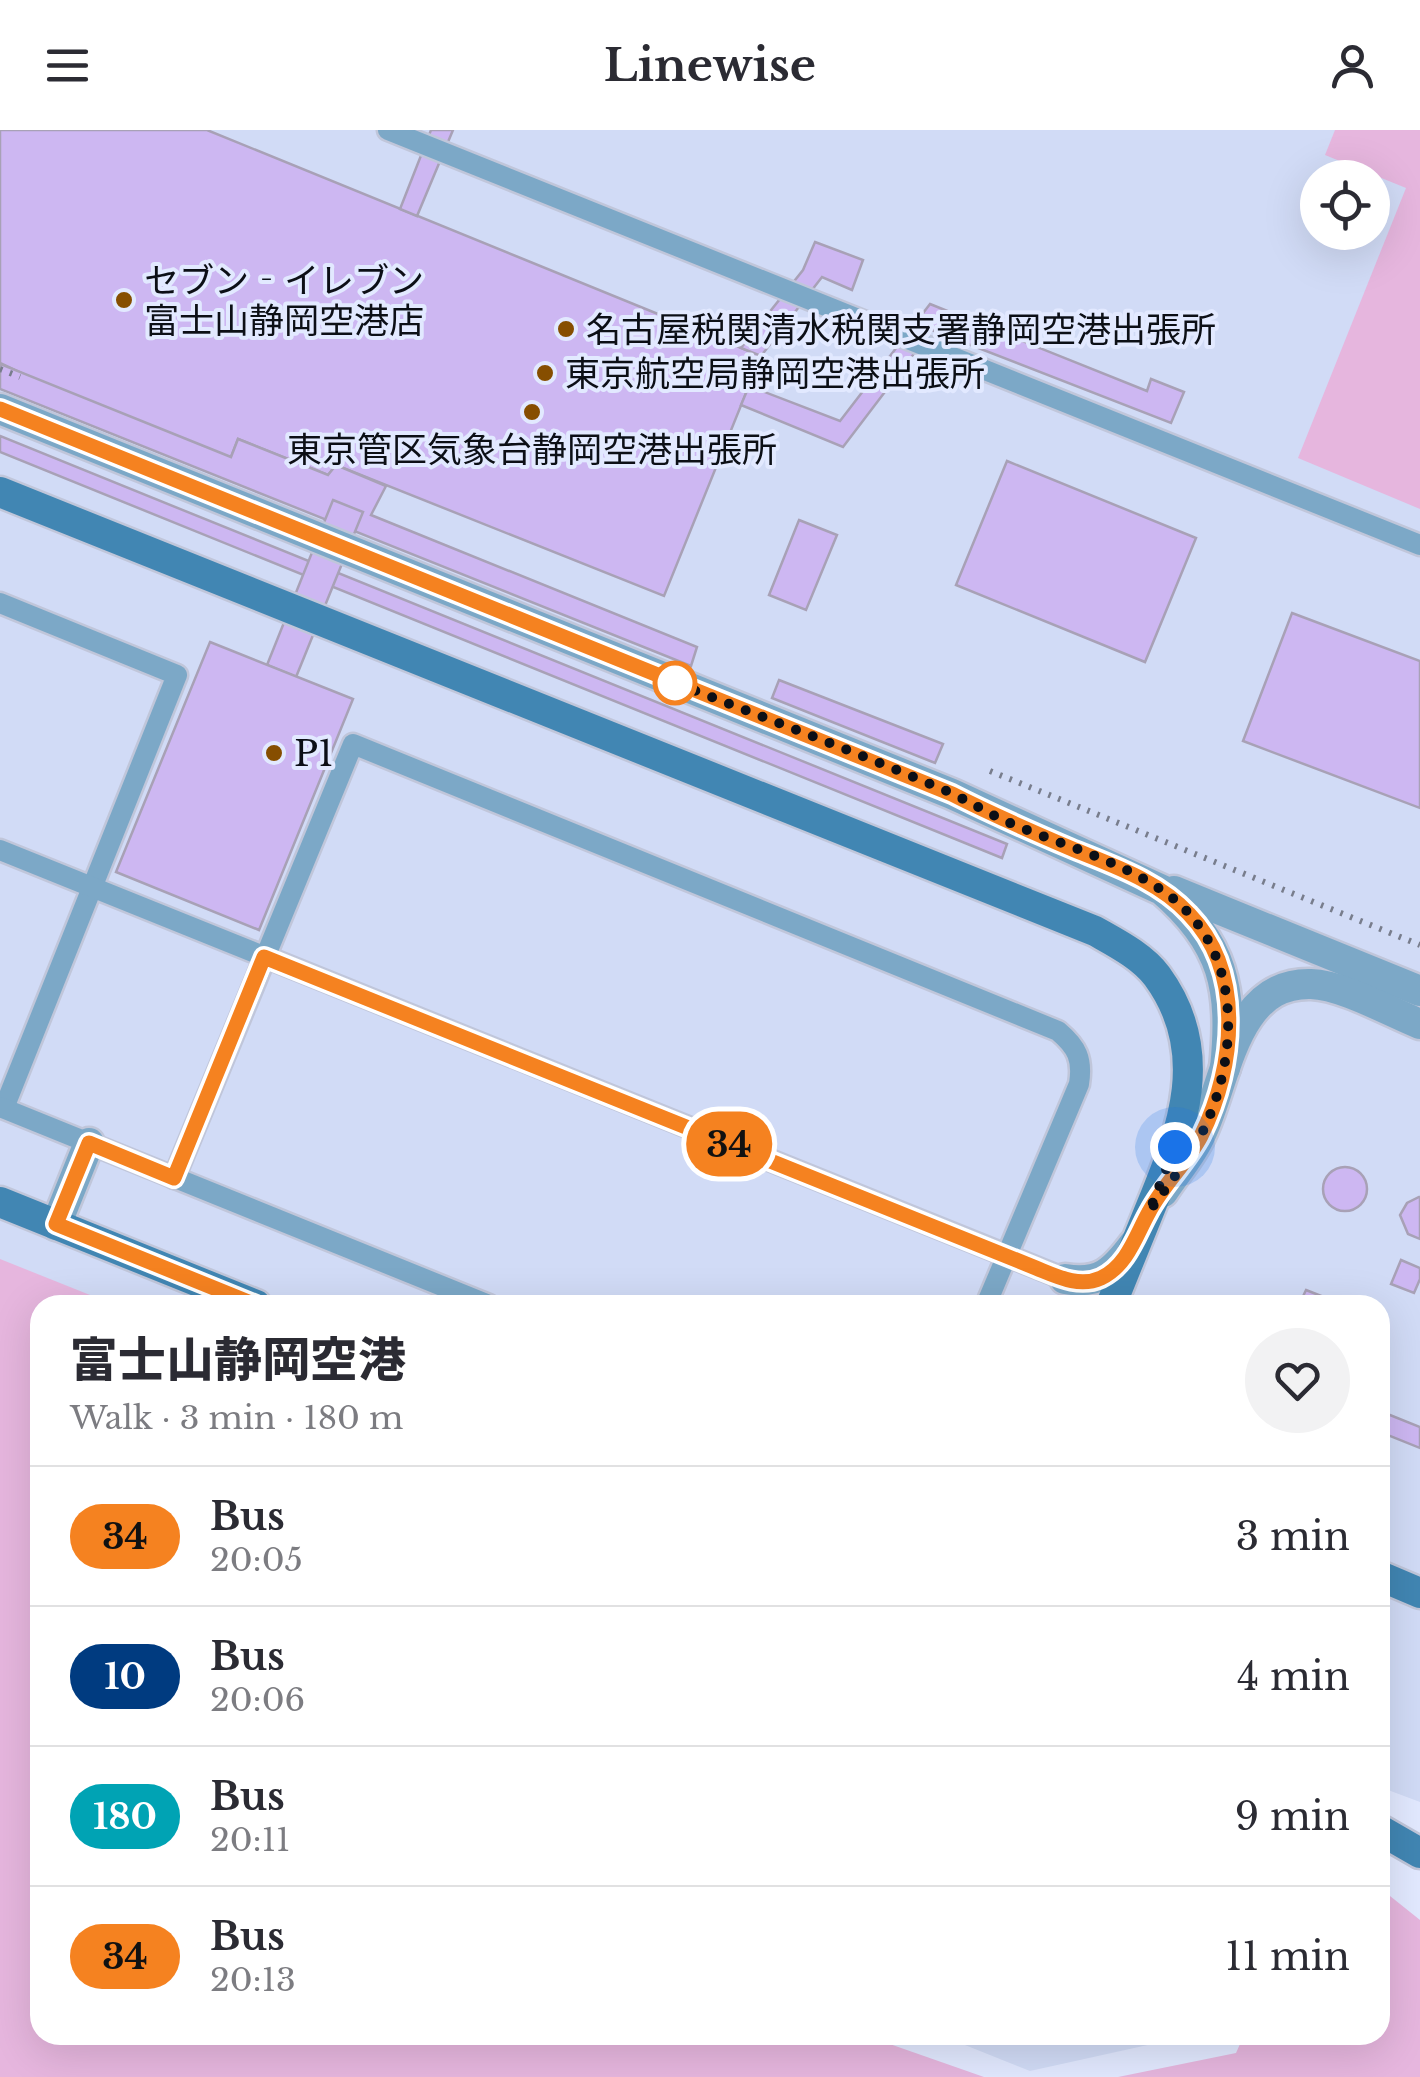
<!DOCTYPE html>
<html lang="en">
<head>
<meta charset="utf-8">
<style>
	:root { --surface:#fff; --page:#f2f2f3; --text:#2b2b33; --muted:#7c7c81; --line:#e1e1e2 }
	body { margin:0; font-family:"Libre Baskerville","Noto Sans JP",serif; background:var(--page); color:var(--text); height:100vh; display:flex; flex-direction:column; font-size:38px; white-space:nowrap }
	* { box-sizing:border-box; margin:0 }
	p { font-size:32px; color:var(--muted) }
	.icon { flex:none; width:55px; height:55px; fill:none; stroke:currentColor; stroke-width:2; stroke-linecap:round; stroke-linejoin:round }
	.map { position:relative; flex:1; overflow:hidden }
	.sheet { position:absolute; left:30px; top:1165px; width:1360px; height:750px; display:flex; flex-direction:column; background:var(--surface); border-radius:30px; box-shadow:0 10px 40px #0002 }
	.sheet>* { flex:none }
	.badge { padding:0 20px; border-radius:32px; font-size:35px; line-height:65px }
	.buttons { position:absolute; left:1300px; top:30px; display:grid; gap:20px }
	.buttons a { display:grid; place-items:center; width:90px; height:90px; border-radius:50%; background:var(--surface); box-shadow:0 10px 40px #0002; font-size:50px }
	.you { position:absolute; width:50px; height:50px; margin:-25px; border:8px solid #fff; border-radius:50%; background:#1a73e8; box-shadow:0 0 0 15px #1a73e833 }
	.map>.badge { position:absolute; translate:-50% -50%; box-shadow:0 0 0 5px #fff }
	.round { display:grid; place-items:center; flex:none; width:105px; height:105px; border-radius:52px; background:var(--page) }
	.headline { display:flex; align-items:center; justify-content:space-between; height:170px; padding:0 40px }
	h1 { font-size:48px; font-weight:800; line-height:75px }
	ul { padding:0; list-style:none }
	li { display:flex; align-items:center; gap:30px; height:140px; padding:0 40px; border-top:2px solid var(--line) }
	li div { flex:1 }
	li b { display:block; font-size:38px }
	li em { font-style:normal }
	li .badge { min-width:110px; font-weight:700; text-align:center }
	header { display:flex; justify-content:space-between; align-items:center; height:130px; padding:0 40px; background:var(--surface); font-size:45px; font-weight:800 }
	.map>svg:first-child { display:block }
</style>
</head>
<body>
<header><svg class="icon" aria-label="menu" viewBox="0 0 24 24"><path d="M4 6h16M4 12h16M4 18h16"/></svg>Linewise<svg class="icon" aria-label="person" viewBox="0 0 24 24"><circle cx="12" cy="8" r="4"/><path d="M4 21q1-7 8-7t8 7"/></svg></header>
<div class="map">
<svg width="1420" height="1947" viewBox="0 0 1420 1947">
	<rect width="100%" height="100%" fill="#e2e9ff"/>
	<!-- built -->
	<g fill="#d1dbf6" fill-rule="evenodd">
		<path d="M0 0H1420V1672L1380 1657V1175H40L0 1334ZM1318 48H1372V102H1318Z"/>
		<path d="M940 1905H1193L1030 1941Z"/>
	</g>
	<!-- green -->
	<g fill="#e6b6de">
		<path d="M1335 0H1420V379L1298 328 1406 58 1325 25Z"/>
		<path d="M0 1129 115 1175H40V1905H864L984 1947H0Z"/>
		<path d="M1380 1758 1420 1790V1947H1118L1236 1923 1244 1905H1380Z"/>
	</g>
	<!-- building -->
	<g fill="#cdb7f2" stroke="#a8a1b6" stroke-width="2.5">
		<path d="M0 0H207L761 226 664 466 336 335 328 345 238 309 226 340 0 233Z"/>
		<path d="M431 0H453L417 86 400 79Z"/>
		<path d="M815 112 863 130 852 160 822 147 761 226 741 218 803 140Z"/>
		<path d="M930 174 1147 261 1151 249 1184 262 1171 293 932 200 843 317 741 275 749 256 840 291Z"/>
		<path d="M0 234 231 327 238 309 328 345 336 335 386 356 371 385 697 517 691 536 0 259Z"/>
		<path d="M0 306 1007 714 1002 728 0 322Z"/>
		<path d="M1007 331 1196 408 1145 532 956 455Z"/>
		<path d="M333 370 363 382 296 547 267 535Z"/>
		<path d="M799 390 837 405 806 480 769 465Z"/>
		<path d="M1292 483 1420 531V678L1243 611Z"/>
		<path d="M210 512 353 569 259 800 116 742Z"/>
		<path d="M779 550 943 614 935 633 772 568Z"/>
		<circle cx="1345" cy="1059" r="22"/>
		<path d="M1419 1067H1420V1109L1408 1104 1400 1085 1407 1073Z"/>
		<path d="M1401 1130 1420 1138V1149L1414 1163 1391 1154Z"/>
		<path d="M1306 1160 1344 1175H1299Z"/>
		<path d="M1380 1281 1420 1297V1318L1380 1302Z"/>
	</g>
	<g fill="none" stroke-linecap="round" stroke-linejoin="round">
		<defs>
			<g id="lane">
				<path d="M388 0 1420 415"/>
				<path d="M0 473 177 545 4 978"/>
				<path d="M0 720 1065 1149"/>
				<path d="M0 977 489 1175"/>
				<path d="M174 1048 353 614 1058 901C1077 917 1083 929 1079 954L986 1175"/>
			</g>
			<g id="street">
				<path d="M0 279 952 664 1162 760C1224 813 1233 859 1225 938"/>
				<path d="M1174 761 1420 861"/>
				<path d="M1163 1062C1175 1043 1192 1025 1201 1004 1227 951 1233 852 1311 854 1343 855 1390 882 1420 894"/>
				<path d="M56 1095 89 1013"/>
				<path d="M1065 1149C1100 1155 1114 1141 1134 1114"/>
			</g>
			<g id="secondary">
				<path d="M0 362 1095 801C1116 813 1142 826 1157 846 1212 921 1183 998 1152 1074 1138 1108 1125 1141 1111 1175"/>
				<path d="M0 1072 256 1175"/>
				<path d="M1380 1446 1420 1463"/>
				<path d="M1380 1700 1420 1723"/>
			</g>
		</defs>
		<!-- lane casing -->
		<use href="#lane" stroke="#c0c6da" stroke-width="25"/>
		<!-- street casing -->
		<use href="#street" stroke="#c0c6da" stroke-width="35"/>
		<!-- secondary casing -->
		<use href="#secondary" stroke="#c0c6da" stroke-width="35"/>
		<!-- path -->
		<g stroke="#787d8c" stroke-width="6" stroke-dasharray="2.5 8" stroke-linecap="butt">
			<path d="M0 239 20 247"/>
			<path d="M990 641 1420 815"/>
		</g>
		<!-- lane -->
		<use href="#lane" stroke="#7ca8c7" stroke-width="20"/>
		<!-- street -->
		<use href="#street" stroke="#7ca8c7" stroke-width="30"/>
		<!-- secondary -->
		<use href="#secondary" stroke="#4186b3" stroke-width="30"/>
	</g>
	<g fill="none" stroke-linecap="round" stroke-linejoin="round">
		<defs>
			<path id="line" d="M0 279 952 664C991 684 1030 701 1070 718 1111 735 1158 750 1189 784 1246 843 1234 938 1201 1006 1187 1033 1163 1055 1149 1082 1136 1105 1128 1135 1101 1148 1079 1158 1056 1146 1036 1138L264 827 174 1048 89 1013 56 1094 256 1175"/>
		</defs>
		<!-- line casing -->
		<use href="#line" stroke="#fff" stroke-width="22"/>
		<!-- line -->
		<use href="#line" stroke="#f58220" stroke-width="15"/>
		<!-- walk -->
		<path stroke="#0c0f16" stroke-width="10" stroke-dasharray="0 18" d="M675 553 660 547C757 585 854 621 949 662 968 671 985 681 1003 690 1055 713 1115 728 1163 761 1244 816 1241 927 1200 1007 1186 1033 1166 1058 1149 1082L1175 1017"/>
	</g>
	<!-- markers -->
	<g fill="#864e00" stroke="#e2e9ff" stroke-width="4">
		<circle cx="124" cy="170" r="10"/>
		<circle cx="566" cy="199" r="10"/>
		<circle cx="545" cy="243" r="10"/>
		<circle cx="532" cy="282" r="10"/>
		<circle cx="274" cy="623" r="10"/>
	</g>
	<circle fill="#fff" stroke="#f58220" stroke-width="5" cx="675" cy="553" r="20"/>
	<g text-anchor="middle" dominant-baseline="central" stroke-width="8" stroke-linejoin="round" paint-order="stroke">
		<!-- poi labels -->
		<g font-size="35" fill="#0c0f16" stroke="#e2e9ff" text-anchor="start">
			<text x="144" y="150">セブン‐イレブン<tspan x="144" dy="40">富士山静岡空港店</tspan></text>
			<text x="586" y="199">名古屋税関清水税関支署静岡空港出張所</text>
			<text x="565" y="243">東京航空局静岡空港出張所</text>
			<text x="532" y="319" text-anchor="middle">東京管区気象台静岡空港出張所</text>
			<text x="294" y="623">P1</text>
		</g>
	</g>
</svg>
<div class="buttons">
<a><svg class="icon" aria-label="locate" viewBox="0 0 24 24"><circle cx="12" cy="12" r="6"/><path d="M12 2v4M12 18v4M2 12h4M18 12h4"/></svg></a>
</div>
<div class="you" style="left:1175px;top:1017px"></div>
<b class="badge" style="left:729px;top:1014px;background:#f58220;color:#111">34</b>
<section class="sheet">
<div class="headline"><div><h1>富士山静岡空港</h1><p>Walk · 3 min · 180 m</p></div><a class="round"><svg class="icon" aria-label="heart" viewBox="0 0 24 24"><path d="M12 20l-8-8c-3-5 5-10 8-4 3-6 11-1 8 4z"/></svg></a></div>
<ul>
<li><span class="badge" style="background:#f58220;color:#111">34</span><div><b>Bus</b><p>20:05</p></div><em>3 min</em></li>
<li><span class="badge" style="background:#003b80;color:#fff">10</span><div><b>Bus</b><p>20:06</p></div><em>4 min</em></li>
<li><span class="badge" style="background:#00a3b4;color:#fff">180</span><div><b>Bus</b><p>20:11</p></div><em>9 min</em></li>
<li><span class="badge" style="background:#f58220;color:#111">34</span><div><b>Bus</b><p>20:13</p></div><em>11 min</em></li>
</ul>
</section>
</div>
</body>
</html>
